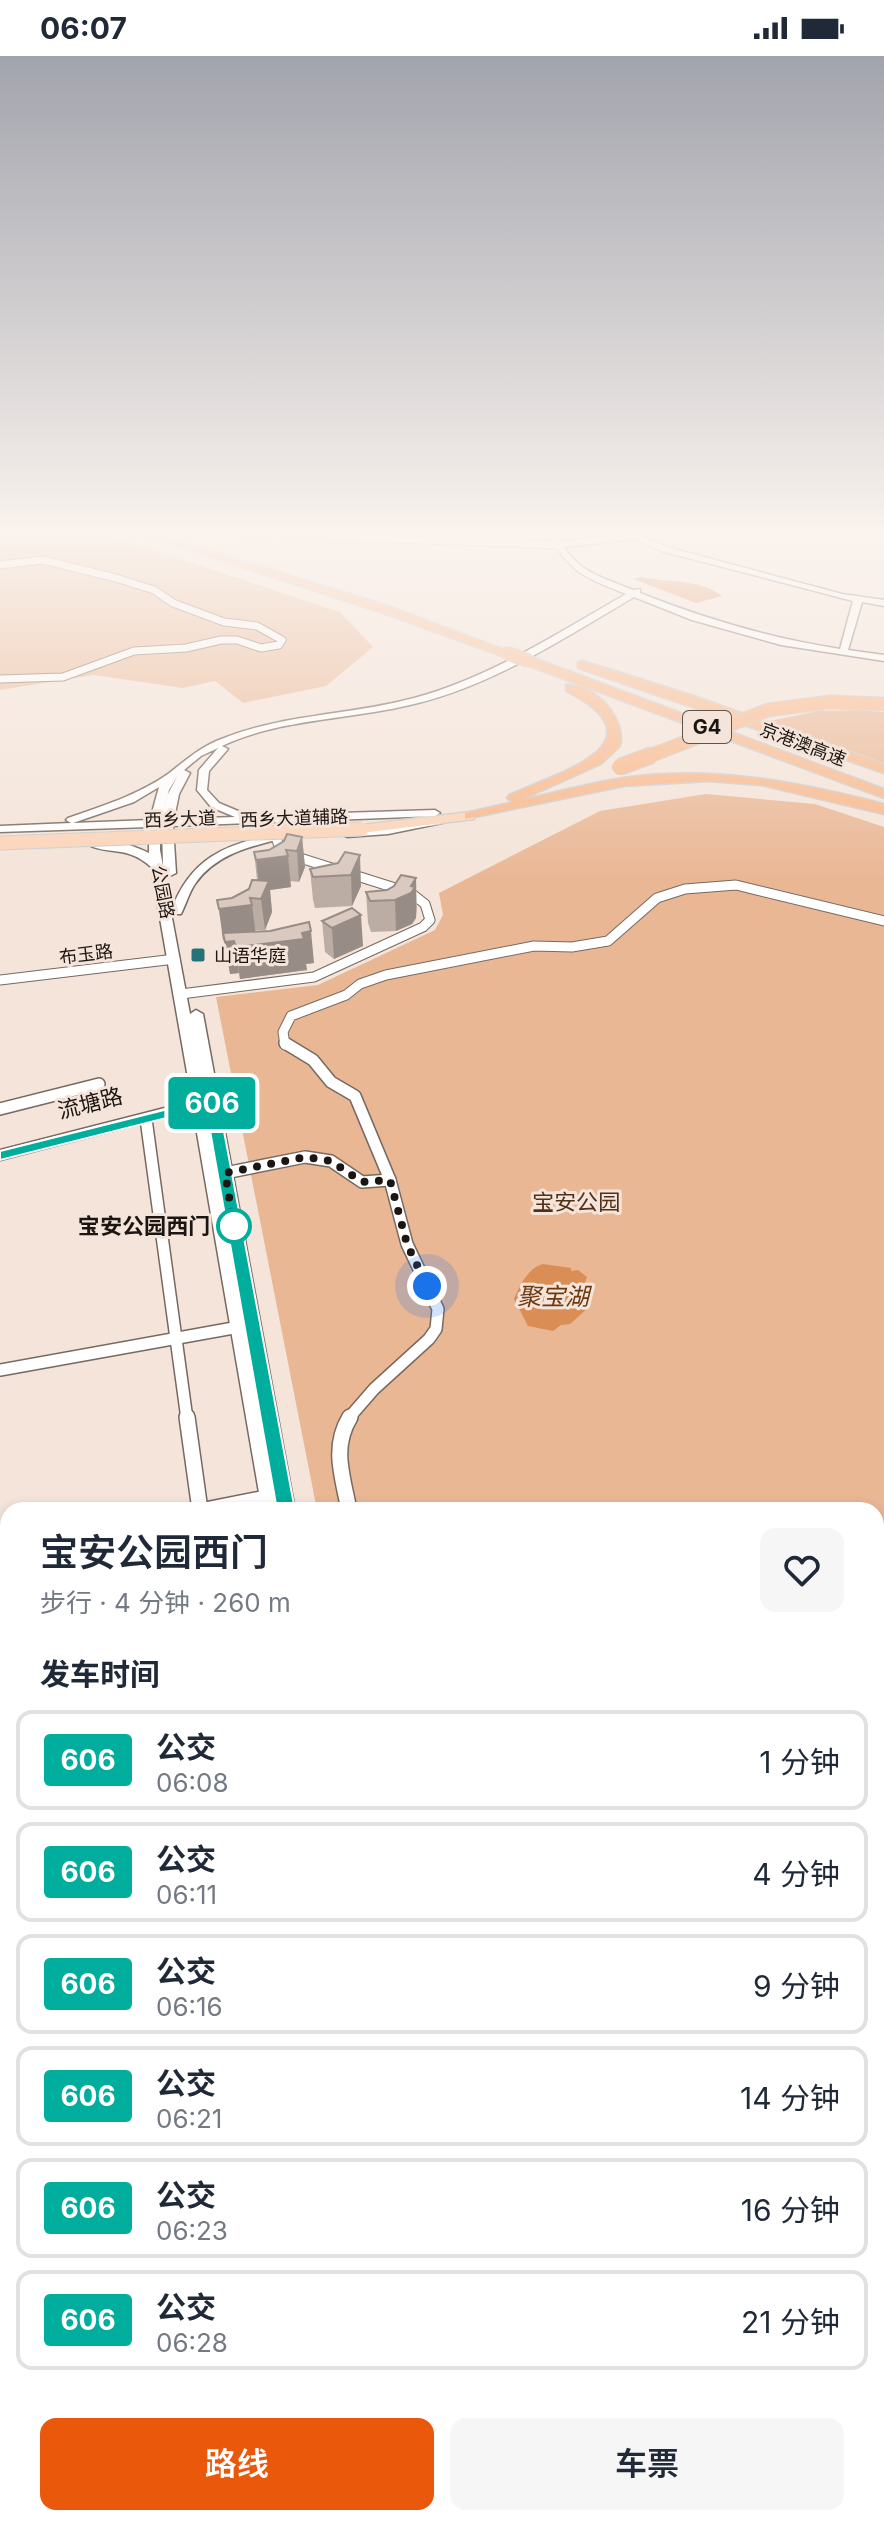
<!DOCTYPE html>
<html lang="zh">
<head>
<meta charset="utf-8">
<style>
	:root { --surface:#fff; --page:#f6f6f7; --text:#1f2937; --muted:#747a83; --line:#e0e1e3; --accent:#ea580c }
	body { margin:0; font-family:Inter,"Noto Sans SC",sans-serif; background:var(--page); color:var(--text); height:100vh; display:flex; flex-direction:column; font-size:30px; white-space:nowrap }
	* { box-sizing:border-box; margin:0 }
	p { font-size:26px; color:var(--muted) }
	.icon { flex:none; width:44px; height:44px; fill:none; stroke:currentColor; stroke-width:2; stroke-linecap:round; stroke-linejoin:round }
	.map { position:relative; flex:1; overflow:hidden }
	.details { position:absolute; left:0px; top:1446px; width:884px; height:1024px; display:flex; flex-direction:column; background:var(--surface); border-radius:24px 24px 0 0; box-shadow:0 4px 12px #0003 }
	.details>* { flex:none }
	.badge { padding:0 16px; border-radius:6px; font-size:28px; line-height:52px }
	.you { position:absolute; width:40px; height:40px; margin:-20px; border:6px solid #fff; border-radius:50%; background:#1a73e8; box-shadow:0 0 0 12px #1a73e833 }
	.map>.badge { position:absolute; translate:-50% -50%; box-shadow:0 0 0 4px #fff }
	h2 { padding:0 40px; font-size:30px; line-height:72px }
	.round { display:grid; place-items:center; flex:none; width:84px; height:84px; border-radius:16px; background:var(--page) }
	.headline { display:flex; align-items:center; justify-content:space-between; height:136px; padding:0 40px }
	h1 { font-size:38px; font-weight:600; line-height:60px }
	.cta { display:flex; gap:16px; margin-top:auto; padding:16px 40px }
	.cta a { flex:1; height:92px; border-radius:16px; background:var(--accent); color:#fff; font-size:32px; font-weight:600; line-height:92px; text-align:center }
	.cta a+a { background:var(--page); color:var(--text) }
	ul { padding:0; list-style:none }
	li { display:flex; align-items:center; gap:24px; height:100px; margin:0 16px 12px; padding:0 24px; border:4px solid var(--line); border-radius:16px }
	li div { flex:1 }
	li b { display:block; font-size:30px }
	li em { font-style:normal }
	li .badge { min-width:88px; font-weight:700; text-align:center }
	.status { display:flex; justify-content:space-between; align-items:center; height:56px; padding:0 40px; background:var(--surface); direction:ltr }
	.status svg { height:22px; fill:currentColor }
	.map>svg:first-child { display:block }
</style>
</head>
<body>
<div class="status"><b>06:07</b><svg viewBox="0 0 49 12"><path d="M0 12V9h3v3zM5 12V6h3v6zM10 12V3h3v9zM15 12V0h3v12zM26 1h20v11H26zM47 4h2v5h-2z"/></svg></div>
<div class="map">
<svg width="884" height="2470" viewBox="0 0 884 2470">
	<rect width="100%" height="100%" fill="#f4e4d9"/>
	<!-- green -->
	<g fill="#eab795">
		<path d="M0 477H100L340 556 373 591 326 630 243 647 215 625 183 632 94 619 0 634Z"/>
		<path d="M858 654 884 656V708L765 666 818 655Z"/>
		<path d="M706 738 815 748 884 771V1785L876 1787V1454H317L216 941 318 929 435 874 443 859 439 837 600 755Z"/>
	</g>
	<!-- water -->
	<g fill="#da8d55">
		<path d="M641 521C668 527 698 522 722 540L696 547 633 523Z"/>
		<path d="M543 1208 571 1212V1215L578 1214 587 1221 582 1234 588 1252 570 1268 561 1269 553 1275 528 1270 514 1243C520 1229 528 1212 543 1208Z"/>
	</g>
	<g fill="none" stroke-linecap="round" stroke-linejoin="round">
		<defs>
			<g id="street-far4">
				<path d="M242 477 558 489"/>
				<path d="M0 509 43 504 116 522 154 534 173 547 224 566 257 570 282 584 279 589 261 592 237 584H221L186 592 134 595 63 621 0 623"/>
			</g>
			<g id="street-far3">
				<path d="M0 924 175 903"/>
				<path d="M181 938 314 921 423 871 430 864 425 848 411 837 281 796 276 781"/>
				<path d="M285 989 283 976 291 960 346 939 360 928 386 919 534 890 572 891 608 885 657 842 685 833 736 829 884 865"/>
			</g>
			<g id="street-far2">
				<path d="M285 987 313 1004 331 1026 355 1040 390 1124 407 1188 438 1253 436 1273 429 1283 374 1333 348 1363"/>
				<path d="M0 1053 99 1028"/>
				<path d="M146 1063 187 1363"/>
				<path d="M225 1117 305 1101 331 1105 362 1126 390 1124"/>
				<path d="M0 1314 239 1271"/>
			</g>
			<g id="street-far1">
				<path d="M187 1361 200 1454"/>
				<path d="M205 1454 276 1440"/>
				<path d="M349 1454C343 1421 331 1392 350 1361"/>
				<path d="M0 1495 8 1493"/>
				<path d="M876 1629H884"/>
				<path d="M0 1641 8 1639"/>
			</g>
			<path id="street" d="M0 1901 8 1899"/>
			<g id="secondary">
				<path d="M547 477H555L561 486 635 477 667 491 842 538 884 544V550L862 546 848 594 884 599V605L781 589 692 564 634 541C564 582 494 629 414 648 351 664 281 662 222 690L228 693 209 715 207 734 219 747 250 760 435 754 440 757 435 760 173 770 176 817 170 820 166 819 163 814 190 958 196 954 203 958 295 1454H262L193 1054 0 1104V1094L192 1045 151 811C126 788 107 800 87 788 103 779 133 789 149 797V771L0 776V770L71 767 66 764 68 762C102 750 138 739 168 718 186 704 201 690 224 682 284 658 352 659 414 642 491 621 558 577 626 538 582 520 573 519 547 477ZM635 483 661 495 853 545 840 593C770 582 705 563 640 537V533L633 534C606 523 579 516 564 491ZM218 692 199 714 197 734 211 751 235 761 174 763 179 738 190 717 184 714 201 700ZM178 719 168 738 161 764 169 734ZM159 731 150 764 73 767 134 746ZM160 770H162L163 810 160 794Z"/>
				<path d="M438 762 444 765 442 767 388 778 347 781 341 778 347 775 388 772Z"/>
				<path d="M276 778 280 779V783C248 791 215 799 195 828 189 837 186 848 181 858H173L171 855C190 803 224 788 276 778Z"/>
				<path d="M443 2462H498L502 2470H445Z"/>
			</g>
			<g id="primary">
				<path d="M470 756 474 757V763L362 777 356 773 362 769Z"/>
				<path d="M884 1819V1866L876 1868V1821Z"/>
				<path d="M8 2047V2098L0 2100V2049Z"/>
			</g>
			<g id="highway">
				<path d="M137 477H153L388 550 513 597 502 600 380 556Z"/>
				<path d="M524 602H534L884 733V742L524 608Z"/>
				<path d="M583 605 694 640 884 708V717L578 612V606Z"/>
				<path d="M566 629C594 626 627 663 620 690L601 708 521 744C555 737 589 727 623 722 713 709 798 726 884 748V758L761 729 708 725 624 730 465 763V757L513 746 507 742 509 739C558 717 667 687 566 635Z"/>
			</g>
		</defs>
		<!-- street-far4 casing -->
		<use href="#street-far4" stroke="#776960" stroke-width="9"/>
		<!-- street-far3 casing -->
		<use href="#street-far3" stroke="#776960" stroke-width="11"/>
		<!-- street-far2 casing -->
		<use href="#street-far2" stroke="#776960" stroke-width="14"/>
		<!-- street-far1 casing -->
		<use href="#street-far1" stroke="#776960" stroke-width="18"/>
		<!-- street casing -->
		<use href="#street" stroke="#776960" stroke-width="22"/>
		<!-- secondary casing -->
		<use href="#secondary" stroke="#776960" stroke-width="3"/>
		<!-- primary casing -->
		<use href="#primary" stroke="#cdcccb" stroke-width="3"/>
		<!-- highway casing -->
		<use href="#highway" stroke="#cdcccb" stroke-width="3"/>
		<!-- street-far4 -->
		<use href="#street-far4" stroke="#fff" stroke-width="7"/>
		<!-- street-far3 -->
		<use href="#street-far3" stroke="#fff" stroke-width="9"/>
		<!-- street-far2 -->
		<use href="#street-far2" stroke="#fff" stroke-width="11"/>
		<!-- street-far1 -->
		<use href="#street-far1" stroke="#fff" stroke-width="15"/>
		<!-- street -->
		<use href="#street" stroke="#fff" stroke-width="19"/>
		<!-- secondary -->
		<use href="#secondary" fill="#fff" fill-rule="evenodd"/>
		<!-- primary -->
		<use href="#primary" fill="#fbd4b9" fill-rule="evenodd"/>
		<!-- highway -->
		<use href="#highway" fill="#f8b78a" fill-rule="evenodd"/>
		<defs>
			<path id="primary-bridge" d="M0 787 362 773"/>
			<g id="highway-bridge-far1">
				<path d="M507 597 529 605"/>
				<path d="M647 701 768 654 830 646 884 648"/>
			</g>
			<path id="highway-bridge" d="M620 711 652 699"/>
		</defs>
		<!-- primary-bridge casing -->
		<use href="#primary-bridge" stroke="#cdcccb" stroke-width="15" stroke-linecap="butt"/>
		<!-- highway-bridge-far1 casing -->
		<use href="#highway-bridge-far1" stroke="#cdcccb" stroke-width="15" stroke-linecap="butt"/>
		<!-- highway-bridge casing -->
		<use href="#highway-bridge" stroke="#cdcccb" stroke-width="18" stroke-linecap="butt"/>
		<!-- primary-bridge -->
		<use href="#primary-bridge" stroke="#fbd4b9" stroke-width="13"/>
		<!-- highway-bridge-far1 -->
		<use href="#highway-bridge-far1" stroke="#f8b78a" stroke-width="13"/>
		<!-- highway-bridge -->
		<use href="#highway-bridge" stroke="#f8b78a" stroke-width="16"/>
	</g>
	<!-- wall -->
	<g fill="#bbada4">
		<path d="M302 781 305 811 299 826 290 825 291 831 270 834 272 856 265 874H255V876L314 907 306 908 307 914 240 923 239 917 230 918 217 844 232 842 249 833 257 824 254 796 269 794Z"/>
		<path d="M345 796 361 830 352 850 315 852 313 844 310 813 338 807Z"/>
		<path d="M416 822 417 853 416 862 412 868 396 875 371 876 368 867 366 836 387 834Z"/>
		<path d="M322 865 363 890 334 903 325 896Z"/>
	</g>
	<!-- shaded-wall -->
	<g fill="#988d86">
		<path d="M463 477H485L463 479Z"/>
		<path d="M302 781 305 811 299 826 297 795Z"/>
		<path d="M360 799 361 830 352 850 351 819Z"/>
		<path d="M288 800 291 831 270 834 272 856 265 874 256 804Z"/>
		<path d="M416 822V862L412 868 396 875 395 844 411 830Z"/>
		<path d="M252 849 256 880 223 884 219 853Z"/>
		<path d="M361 859 363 890 334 903 332 872Z"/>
		<path d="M311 875 314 907 306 908 307 914 240 923 236 891Z"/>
		<path d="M234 885 239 917 230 918 225 886Z"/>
	</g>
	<!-- building -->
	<g fill="#d9c9bf" stroke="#988d86" stroke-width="2">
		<path d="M287 778 302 781 297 795 286 794 288 800 256 804 254 796 269 794 284 785Z"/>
		<path d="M345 796 360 799 351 819 313 821 310 813 338 807Z"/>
		<path d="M401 819 416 822 411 830 415 831 411 837 395 844 370 845 366 836 387 834 394 830Z"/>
		<path d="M252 824 269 825 261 843 250 842 252 849 219 853 217 844 232 842 249 833Z"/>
		<path d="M352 852 361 859 332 872 322 865Z"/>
		<path d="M309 866 311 875 302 877 304 883 236 891 234 885 225 886 223 877 270 875Z"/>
	</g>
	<!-- sky -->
	<linearGradient id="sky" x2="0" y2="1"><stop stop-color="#a2a4ad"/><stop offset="0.58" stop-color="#faf3ee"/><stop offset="1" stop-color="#faf3ee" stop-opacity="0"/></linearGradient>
	<rect width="884" height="823" fill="url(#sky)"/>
	<!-- line -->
	<path fill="#01ad9c" stroke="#fff" stroke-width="2" d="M211 1039 218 1043 295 1454 293 1459H280L277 1454 206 1052 0 1104V1095L196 1046Z"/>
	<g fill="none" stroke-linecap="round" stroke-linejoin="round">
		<!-- walk -->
		<path stroke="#1c1613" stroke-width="8" stroke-dasharray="0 14.4" d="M234 1170 225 1117 305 1101 331 1105 362 1126 390 1124 407 1188 427 1230"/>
	</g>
	<!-- markers -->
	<rect fill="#277179" stroke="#f4e4d9" stroke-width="3" x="190" y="891" width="16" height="16" rx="4"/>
	<circle fill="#fff" stroke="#01ad9c" stroke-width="4" cx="234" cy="1170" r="16"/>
	<g text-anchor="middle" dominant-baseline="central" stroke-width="6" stroke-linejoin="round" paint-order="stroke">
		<!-- far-street labels -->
		<g font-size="18" fill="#1c1613" stroke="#f4e4d9">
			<text transform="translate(803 688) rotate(21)">京港澳高速</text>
			<text transform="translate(294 762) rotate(-2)">西乡大道辅路</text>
			<text transform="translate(180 763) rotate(-2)">西乡大道</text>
			<text transform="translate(163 836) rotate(79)">公园路</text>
			<text transform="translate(86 898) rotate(-7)">布玉路</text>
		</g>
		<!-- far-poi labels -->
		<g font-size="18" fill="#1c1613" stroke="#f4e4d9" text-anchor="start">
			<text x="214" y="899">山语华庭</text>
		</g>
		<!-- shield labels -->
		<rect fill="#f4e4d9" stroke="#5d544e" stroke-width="2" x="683" y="655" width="48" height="32" rx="6"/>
		<g font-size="20" font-weight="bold" fill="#1c1613">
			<text x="707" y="671">G4</text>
		</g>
		<!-- street labels -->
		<g font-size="22" fill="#1c1613" stroke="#f4e4d9">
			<text transform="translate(90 1047) rotate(-14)">流塘路</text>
		</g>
		<!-- park labels -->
		<g font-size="22" fill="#503018" stroke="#f4e4d9">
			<text x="576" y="1146">宝安公园</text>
		</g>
		<!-- stop labels -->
		<g font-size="22" font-weight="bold" fill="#1c1613" stroke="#f4e4d9" text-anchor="end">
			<text x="210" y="1170">宝安公园西门</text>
		</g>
		<!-- water labels -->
		<g font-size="24" font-style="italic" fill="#6d3a10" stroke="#f4e4d9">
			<text x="553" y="1240">聚宝湖</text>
		</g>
	</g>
</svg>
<div class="you" style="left:427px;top:1230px"></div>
<b class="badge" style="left:212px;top:1047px;background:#01ad9c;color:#fff">606</b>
<section class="details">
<div class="headline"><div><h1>宝安公园西门</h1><p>步行 · 4 分钟 · 260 m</p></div><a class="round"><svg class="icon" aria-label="heart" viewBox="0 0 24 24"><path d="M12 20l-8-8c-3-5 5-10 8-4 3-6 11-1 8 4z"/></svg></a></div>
<h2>发车时间</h2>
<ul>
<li><span class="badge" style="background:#01ad9c;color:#fff">606</span><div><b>公交</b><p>06:08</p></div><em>1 分钟</em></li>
<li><span class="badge" style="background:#01ad9c;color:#fff">606</span><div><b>公交</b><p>06:11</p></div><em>4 分钟</em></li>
<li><span class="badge" style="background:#01ad9c;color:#fff">606</span><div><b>公交</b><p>06:16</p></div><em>9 分钟</em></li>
<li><span class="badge" style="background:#01ad9c;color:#fff">606</span><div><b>公交</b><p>06:21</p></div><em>14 分钟</em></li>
<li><span class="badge" style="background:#01ad9c;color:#fff">606</span><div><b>公交</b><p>06:23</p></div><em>16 分钟</em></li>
<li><span class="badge" style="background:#01ad9c;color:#fff">606</span><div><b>公交</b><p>06:28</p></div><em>21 分钟</em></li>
</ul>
<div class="cta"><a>路线</a><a>车票</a></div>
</section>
</div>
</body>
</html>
